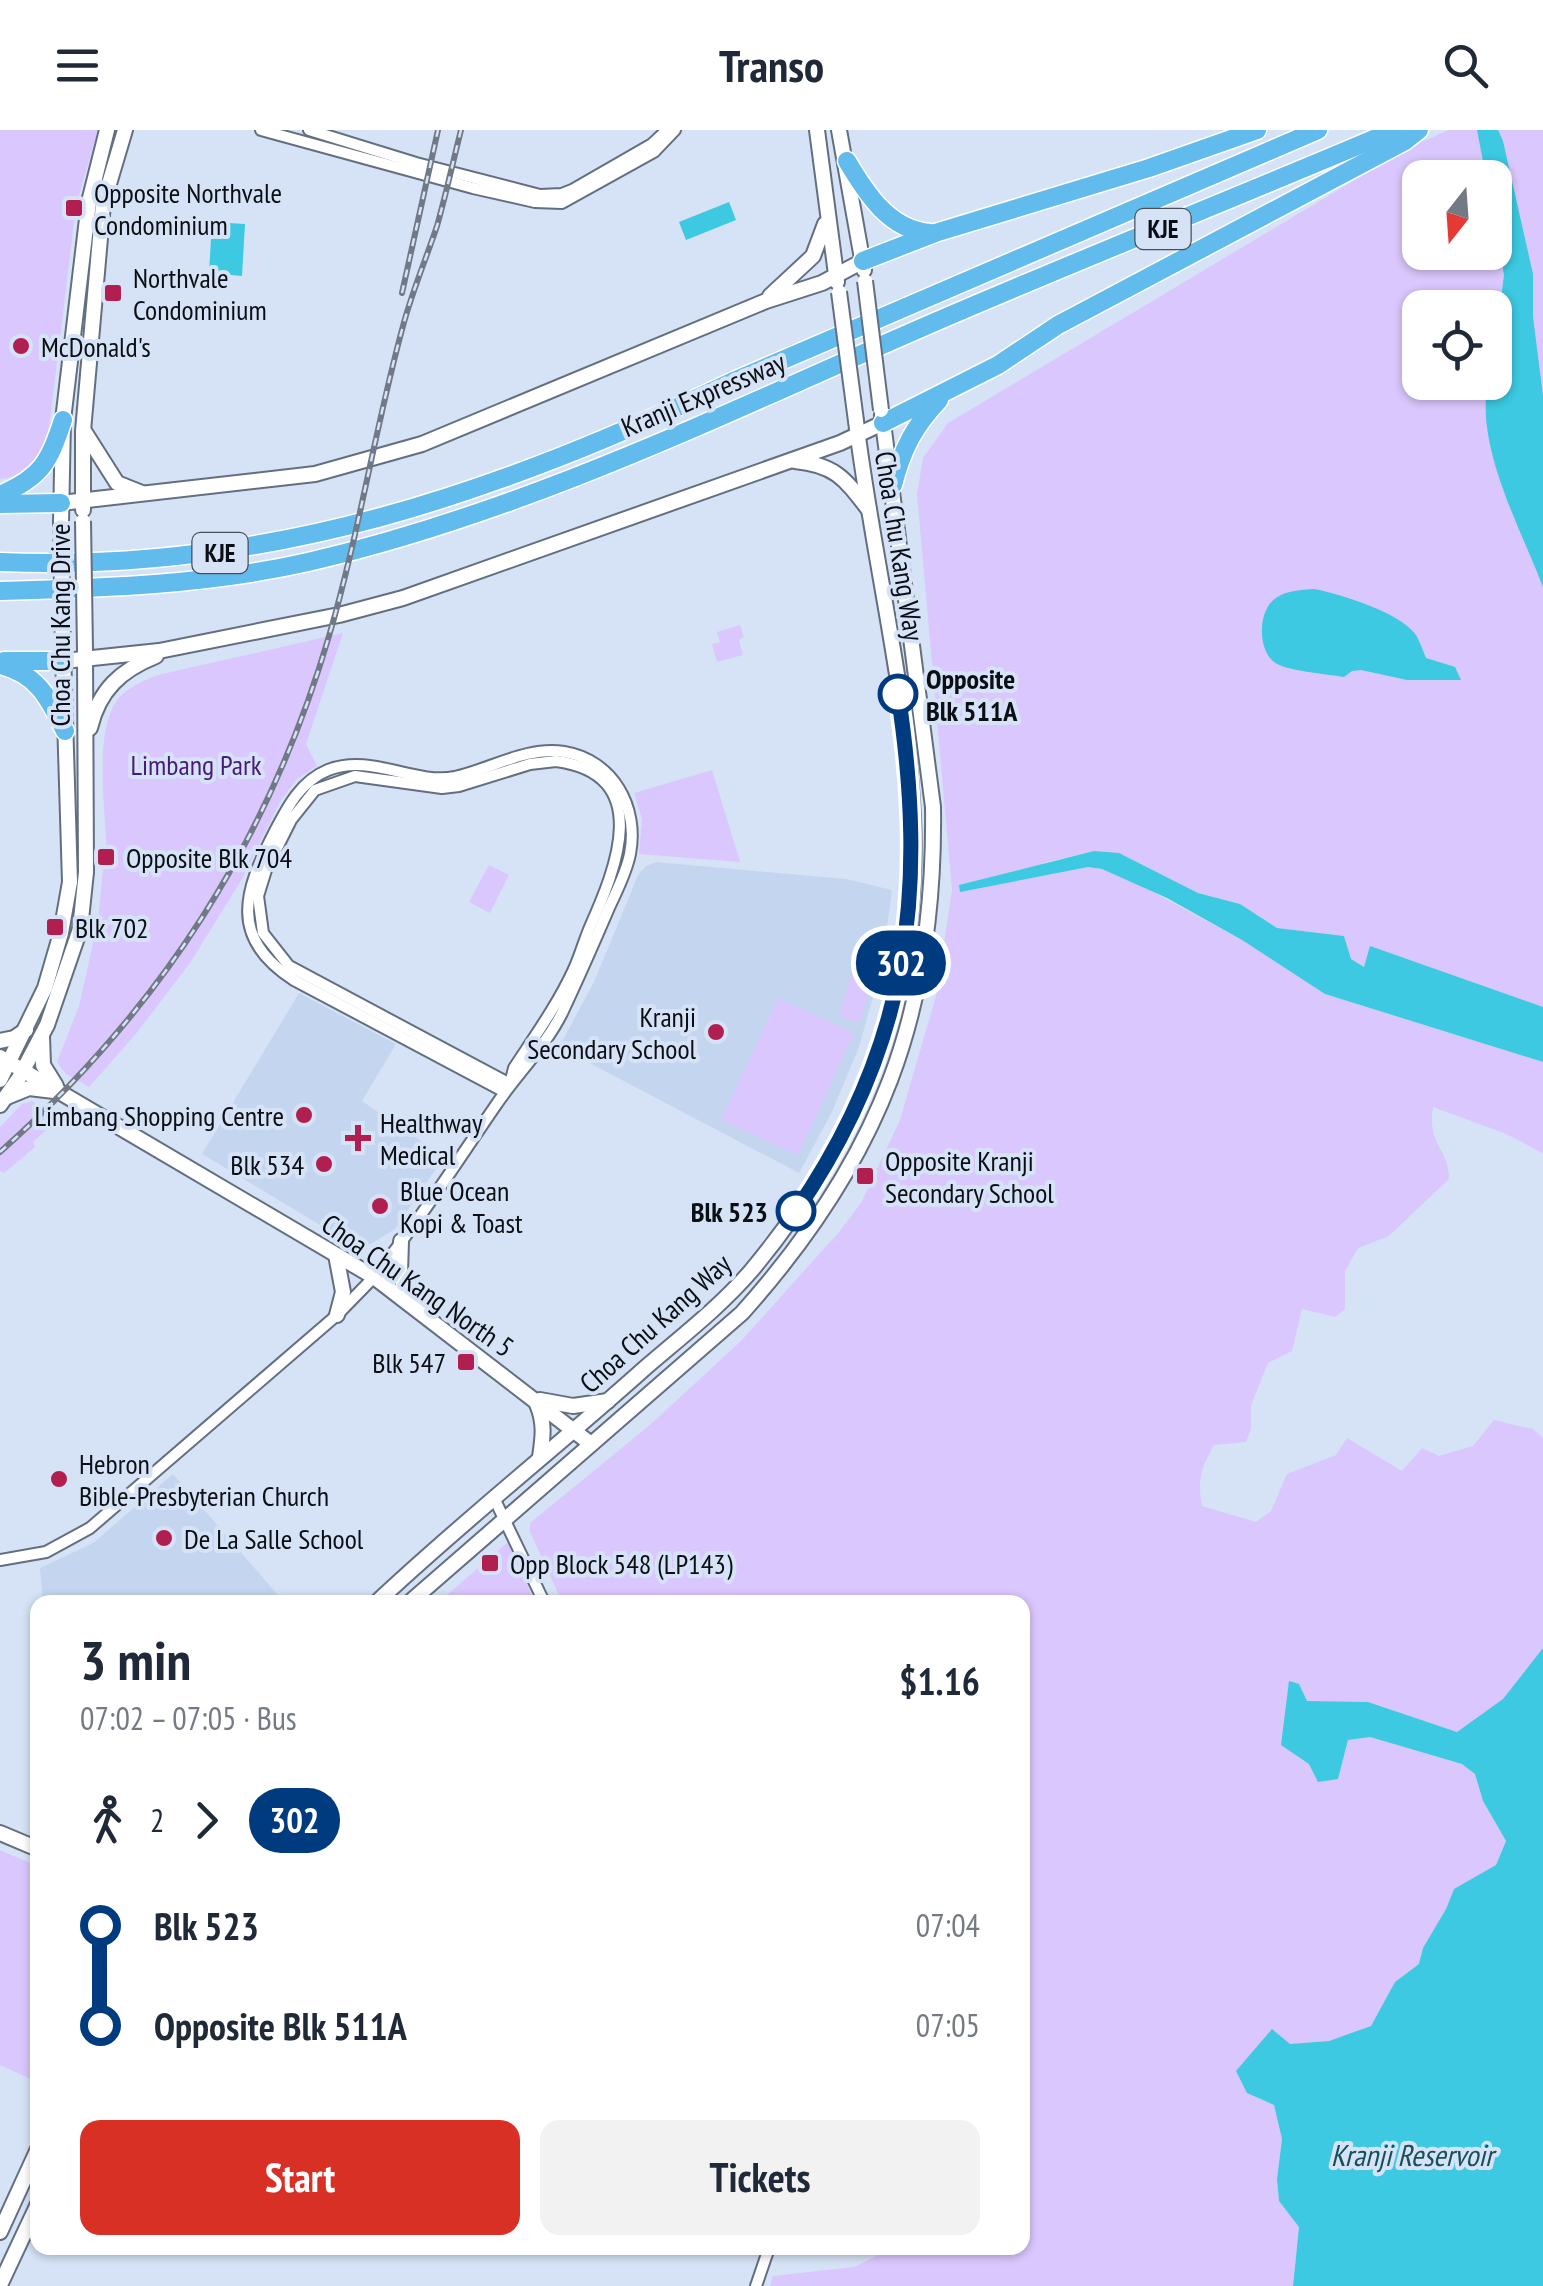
<!DOCTYPE html>
<html lang="en">
<head>
<meta charset="utf-8">
<style>
	:root { --surface:#fff; --page:#f2f2f3; --text:#1f2937; --muted:#747a83; --accent:#d93025 }
	body { margin:0; font-family:"PT Sans Narrow",sans-serif; background:var(--page); color:var(--text); height:100vh; display:flex; flex-direction:column; font-size:38px; white-space:nowrap }
	* { box-sizing:border-box; margin:0 }
	p { font-size:32px; color:var(--muted) }
	.icon { flex:none; width:55px; height:55px; fill:none; stroke:currentColor; stroke-width:2; stroke-linecap:round; stroke-linejoin:round }
	.map { position:relative; flex:1; overflow:hidden }
	.side { position:absolute; left:30px; top:1465px; width:1000px; height:660px; display:flex; flex-direction:column; background:var(--surface); border-radius:20px; box-shadow:0 2px 8px #0004 }
	.side>* { flex:none }
	.badge { padding:0 20px; border-radius:32px; font-size:35px; line-height:65px }
	.needle { width:65px; rotate:197deg }
	.controls { position:absolute; left:1402px; top:30px; display:grid; gap:20px }
	.controls a { display:grid; place-items:center; width:110px; height:110px; border-radius:20px; background:var(--surface); box-shadow:0 2px 8px #0004; font-size:50px }
	.map>.badge { position:absolute; translate:-50% -50%; box-shadow:0 0 0 5px #fff }
	.legs { display:flex; align-items:center; gap:15px; height:110px; padding:0 50px; font-size:32px }
	.legs p { margin-inline-start:auto }
	.overview { display:flex; align-items:center; justify-content:space-between; height:170px; padding:0 50px }
	h1 { font-size:55px; font-weight:700; line-height:75px }
	.cta { display:flex; gap:20px; margin-top:auto; padding:20px 50px }
	.cta a { flex:1; height:115px; border-radius:20px; background:var(--accent); color:#fff; font-size:40px; font-weight:700; line-height:115px; text-align:center }
	.cta a+a { background:var(--page); color:var(--text) }
	ul { padding:0 50px; list-style:none }
	li { display:flex; align-items:center; gap:35px; height:100px; font-size:38px }
	li i { display:grid; place-items:center; width:15px; height:100%; margin:0 12px; background:currentColor }
	li i::after { content:''; width:25px; height:25px; margin:-12px; border:8px solid; border-radius:50%; background:var(--surface) }
	li p { margin-inline-start:auto }
	li:first-child i { background:linear-gradient(#0000 50%,currentColor 0) }
	li:last-child i { background:linear-gradient(currentColor 50%,#0000 0) }
	header { display:flex; justify-content:space-between; align-items:center; height:130px; padding:0 50px; background:var(--surface); font-size:45px; font-weight:700 }
	.map>svg:first-child { display:block }
</style>
</head>
<body>
<header><svg class="icon" aria-label="menu" viewBox="0 0 24 24"><path d="M4 6h16M4 12h16M4 18h16"/></svg>Transo<svg class="icon" aria-label="search" viewBox="0 0 24 24"><circle cx="10" cy="10" r="6"/><path d="M15 15l6 6"/></svg></header>
<div class="map">
<svg width="1543" height="2156" viewBox="0 0 1543 2156">
	<rect width="100%" height="100%" fill="#d6e3f6"/>
	<!-- built -->
	<g fill="#c4d6ef">
		<path d="M656 732 846 749 892 760 882 835 859 917 832 982 799 1043 559 917 594 852 638 745 646 736Z"/>
		<path d="M299 863 396 914 362 971 444 1027 395 1099 371 1114 345 1110 202 1024Z"/>
		<path d="M173 1344 284 1472H43L40 1438 93 1413Z"/>
	</g>
	<!-- green -->
	<g fill="#dac7fd" fill-rule="evenodd">
		<path d="M0 0H98L76 76 49 298C42 323 28 347 0 349Z"/>
		<path d="M1449 0H1543V877L1370 817 1365 837 1350 829 1344 806 1277 798 1240 774 1198 763 1119 723 1094 721 1043 733 1049 744 1088 737 1102 739 1136 753 1242 810 1325 864 1543 932V1023L1504 1003 1433 977C1427 1016 1449 1018 1449 1049L1389 1106 1358 1118 1345 1141V1179L1335 1187 1302 1179 1292 1221 1268 1233 1251 1275V1299L1246 1312 1214 1315C1201 1338 1197 1350 1202 1376L1256 1392 1271 1381 1287 1344 1336 1325 1347 1308 1402 1341 1422 1318 1439 1326 1473 1316 1494 1290 1533 1299 1543 1308V1518L1503 1569 1457 1602 1368 1572 1306 1571 1299 1554 1338 1649 1348 1610 1370 1607 1462 1634 1475 1644 1483 1671 1506 1711 1496 1735 1454 1759 1446 1779 1423 1818 1419 1834 1395 1852 1371 1897 1329 1911 1290 1914 1247 1963 1274 1975 1282 2009 1277 2049 1279 2071 1299 2097 1293 2156H770L773 2146 854 2137 893 2118H1022V1472H562L530 1402V1393L651 1294 741 1211 839 1102 861 1073 900 990 936 866 952 760 917 364 923 328 948 293 1412 16ZM1420 48H1495V122H1420ZM1420 178H1495V252H1420Z"/>
		<path d="M740 495 744 507 739 510 743 525 717 532 712 514 720 512 717 502Z"/>
		<path d="M343 503 306 614 317 636 297 649 281 670 242 749 190 833 135 905 89 957 66 944 57 932 79 876 98 791 103 739 107 738C109 699 90 606 118 569 128 557 144 550 158 545Z"/>
		<path d="M712 640 740 732 639 724 642 689 634 663Z"/>
		<path d="M489 735 509 745 490 783 469 772Z"/>
		<path d="M851 845 872 852 860 892 839 886Z"/>
		<path d="M778 868 854 903 798 1025 721 990Z"/>
		<path d="M32 971 61 986 33 1012 35 1017 4 1043 0 1041V997L22 974Z"/>
		<path d="M508 1412 535 1472H439Z"/>
		<path d="M0 1720 37 1736V1952L0 1935Z"/>
	</g>
	<!-- water -->
	<g fill="#3cc9e1">
		<path d="M1477 0H1498L1503 11 1533 144V187L1543 266V457C1520 397 1475 316 1488 253L1495 252V216L1504 145 1495 94V48L1486 47Z"/>
		<path d="M729 72 736 90 686 110 679 92Z"/>
		<path d="M212 92 245 94 242 146 209 143Z"/>
		<path d="M1314 459C1341 464 1401 483 1416 505 1420 512 1423 521 1426 528L1455 537 1461 550H1407L1361 540 1352 541 1344 547C1327 544 1285 541 1274 532 1257 518 1258 480 1276 468 1288 460 1301 460 1314 459Z"/>
		<path d="M1094 721 1119 723 1198 763 1240 774 1277 798 1344 806 1351 829 1364 837 1370 816 1543 877V932L1325 864 1242 810 1167 768 1102 739 1088 737 960 762 959 755Z"/>
		<path d="M1543 1518V2156H1293L1299 2097 1279 2071 1277 2049 1282 2009 1274 1975 1247 1963 1236 1941 1272 1899 1290 1914 1329 1911 1371 1896 1395 1852 1419 1834 1423 1818 1446 1779 1454 1759 1496 1735 1506 1711 1483 1671 1475 1644 1462 1634 1370 1607 1348 1610 1338 1649 1318 1652 1309 1634 1281 1615 1289 1551 1299 1554 1307 1571 1368 1572 1457 1602 1503 1569Z"/>
	</g>
	<g fill="none" stroke-linecap="round" stroke-linejoin="round">
		<defs>
			<g id="street">
				<path d="M261 0 473 58 535 72 562 73 654 22 675 0"/>
				<path d="M309 0 416 33 540 65 562 64 572 60 652 14 667 0"/>
				<path d="M556 631C655 644 616 739 590 797 584 811 580 826 574 839 558 874 535 906 514 938L510 954 289 836 263 803 258 766 266 740 291 690 315 660 355 646 442 658 459 656 530 634Z"/>
				<path d="M494 1368 544 1472"/>
				<path d="M0 1430 46 1422 90 1398 337 1185 374 1147C418 1093 456 1033 496 975 517 944 545 917 562 883 578 849 593 815 608 780 616 762 626 744 630 724 639 677 613 630 564 622 527 616 491 639 455 647 413 655 371 623 328 640 301 651 288 676 275 701 244 761 228 808 294 850L505 962"/>
				<path d="M756 2156 769 2118"/>
			</g>
			<g id="secondary">
				<path d="M817 0 837 152"/>
				<path d="M839 0 864 140"/>
				<path d="M770 166 813 126 825 94"/>
				<path d="M84 301 117 353 142 363"/>
				<path d="M795 331C836 335 845 349 869 380"/>
				<path d="M61 373 315 344 422 314 766 171 822 153 863 131"/>
				<path d="M83 380V301L103 74 125 0"/>
				<path d="M61 393 63 290 89 72 107 0"/>
				<path d="M64 531 159 521 339 485 403 468 840 313 883 293"/>
				<path d="M90 598C99 560 121 540 156 526"/>
				<path d="M42 906 43 935 56 956"/>
				<path d="M0 911 14 908 26 900"/>
				<path d="M0 927 374 1147 591 1314"/>
				<path d="M0 950 45 858 61 803 70 752 63 523"/>
				<path d="M7 967 29 958 54 961"/>
				<path d="M0 975 19 948 47 895 80 799 86 742 85 521"/>
				<path d="M401 1111 400 1143 408 1172"/>
				<path d="M336 1125 343 1162 337 1185"/>
				<path d="M540 1270 573 1276 608 1271"/>
				<path d="M537 1274C545 1293 543 1307 540 1327"/>
				<path d="M377 1472C463 1391 557 1317 645 1238 681 1207 720 1177 751 1141 857 1015 921 855 913 688 906 555 872 423 856 291"/>
				<path d="M410 1472 742 1183C880 1029 936 883 933 677L882 285"/>
				<path d="M0 1703 38 1719"/>
				<path d="M0 2102 38 2019"/>
				<path d="M0 2155 38 2074"/>
			</g>
			<g id="highway">
				<path d="M847 31C866 63 889 100 930 103"/>
				<path d="M863 131 935 103 1149 38 1257 0"/>
				<path d="M883 293 998 235 1058 195 1405 11 1419 0"/>
				<path d="M893 355C902 320 914 296 939 270"/>
				<path d="M0 365C42 347 49 332 63 290"/>
				<path d="M0 374 61 373"/>
				<path d="M0 432C269 443 497 363 736 250L1318 0"/>
				<path d="M0 461C103 458 207 455 308 432 525 382 725 283 928 195 1083 128 1240 66 1395 0"/>
				<path d="M4 531H64"/>
				<path d="M0 535C38 544 49 569 65 601"/>
			</g>
		</defs>
		<!-- street casing -->
		<use href="#street" stroke="#636f80" stroke-width="14"/>
		<!-- secondary casing -->
		<use href="#secondary" stroke="#636f80" stroke-width="18"/>
		<!-- highway casing -->
		<use href="#highway" stroke="#fff" stroke-width="21"/>
		<!-- street -->
		<use href="#street" stroke="#fff" stroke-width="10"/>
		<!-- secondary -->
		<use href="#secondary" stroke="#fff" stroke-width="14"/>
		<!-- highway -->
		<use href="#highway" stroke="#61bbec" stroke-width="18"/>
		<defs>
			<g id="rail">
				<path d="M402 163 438 0"/>
				<path d="M0 1022C160 880 269 711 329 506 359 404 375 298 403 196 412 162 426 129 437 96 446 64 453 32 461 0"/>
			</g>
		</defs>
		<!-- rail casing -->
		<use href="#rail" stroke="#707985" stroke-width="6"/>
		<!-- rail -->
		<use href="#rail" stroke="#d6e3f6" stroke-width="2.5" stroke-dasharray="8" stroke-linecap="butt"/>
		<defs>
			<g id="secondary-bridge">
				<path d="M865 151 881 280"/>
				<path d="M839 162 856 291"/>
				<path d="M83 391 85 520"/>
				<path d="M61 393 63 522"/>
			</g>
		</defs>
		<!-- secondary-bridge casing -->
		<use href="#secondary-bridge" stroke="#636f80" stroke-width="18" stroke-linecap="butt"/>
		<!-- secondary-bridge -->
		<use href="#secondary-bridge" stroke="#fff" stroke-width="14"/>
	</g>
	<g fill="none" stroke-linecap="round" stroke-linejoin="round">
		<defs>
			<path id="line-1" d="M796 1081C910 915 928 760 898 564"/>
		</defs>
		<!-- line-1 casing -->
		<use href="#line-1" stroke="#fff" stroke-width="22"/>
		<!-- line-1 -->
		<use href="#line-1" stroke="#003b80" stroke-width="15"/>
	</g>
	<!-- markers -->
	<g fill="#b01f50" stroke="#d6e3f6" stroke-width="4">
		<rect x="64" y="68" width="20" height="20" rx="5"/>
		<rect x="103" y="153" width="20" height="20" rx="5"/>
		<circle cx="21" cy="216" r="10"/>
		<rect x="96" y="717" width="20" height="20" rx="5"/>
		<rect x="45" y="787" width="20" height="20" rx="5"/>
		<circle cx="716" cy="902" r="10"/>
		<circle cx="304" cy="985" r="10"/>
		<path d="M353 993h10v10h10v10h-10v10h-10v-10h-10v-10h10z"/>
		<circle cx="324" cy="1034" r="10"/>
		<rect x="855" y="1036" width="20" height="20" rx="5"/>
		<circle cx="380" cy="1076" r="10"/>
		<rect x="456" y="1222" width="20" height="20" rx="5"/>
		<circle cx="59" cy="1349" r="10"/>
		<circle cx="164" cy="1408" r="10"/>
		<rect x="480" y="1423" width="20" height="20" rx="5"/>
	</g>
	<g fill="#fff" stroke="#003b80" stroke-width="5">
		<circle cx="898" cy="564" r="18"/>
		<circle cx="796" cy="1081" r="18"/>
	</g>
	<g text-anchor="middle" dominant-baseline="central" stroke-width="8" stroke-linejoin="round" paint-order="stroke">
		<!-- shield labels -->
		<g fill="#d6e3f6" stroke="#484f58" stroke-width="2.5">
			<rect x="1135.5" y="79" width="55" height="40" rx="8"/>
			<rect x="192.5" y="403" width="55" height="40" rx="8"/>
		</g>
		<g font-size="25" font-weight="bold" fill="#0b0f15">
			<text x="1163" y="99">KJE</text>
			<text x="220" y="423">KJE</text>
		</g>
		<!-- poi labels -->
		<g font-size="28" fill="#0b0f15" stroke="#d6e3f6" text-anchor="start">
			<text x="94" y="62">Opposite Northvale<tspan x="94" dy="32">Condominium</tspan></text>
			<text x="133" y="147">Northvale<tspan x="133" dy="32">Condominium</tspan></text>
			<text x="41" y="216">McDonald's</text>
			<text x="126" y="727">Opposite Blk 704</text>
			<text x="75" y="797">Blk 702</text>
			<text x="696" y="886" text-anchor="end">Kranji<tspan x="696" dy="32">Secondary School</tspan></text>
			<text x="284" y="985" text-anchor="end">Limbang Shopping Centre</text>
			<text x="380" y="992">Healthway<tspan x="380" dy="32">Medical</tspan></text>
			<text x="885" y="1030">Opposite Kranji<tspan x="885" dy="32">Secondary School</tspan></text>
			<text x="304" y="1034" text-anchor="end">Blk 534</text>
			<text x="400" y="1060">Blue Ocean<tspan x="400" dy="32">Kopi &amp; Toast</tspan></text>
			<text x="446" y="1232" text-anchor="end">Blk 547</text>
			<text x="79" y="1333">Hebron<tspan x="79" dy="32">Bible-Presbyterian Church</tspan></text>
			<text x="184" y="1408">De La Salle School</text>
			<text x="510" y="1433">Opp Block 548 (LP143)</text>
		</g>
		<!-- street labels -->
		<g font-size="28" fill="#0b0f15" stroke="#d6e3f6">
			<text transform="translate(703 264) rotate(-23)">Kranji Expressway</text>
			<text transform="translate(900 416) rotate(81)">Choa Chu Kang Way</text>
			<text transform="translate(59 495) rotate(-90)">Choa Chu Kang Drive</text>
			<text transform="translate(418 1155) rotate(35)">Choa Chu Kang North 5</text>
			<text transform="translate(655 1193) rotate(-42)">Choa Chu Kang Way</text>
		</g>
		<!-- stop labels -->
		<g font-size="28" font-weight="bold" fill="#0b0f15" stroke="#d6e3f6" text-anchor="start">
			<text x="926" y="548">Opposite<tspan x="926" dy="32">Blk 511A</tspan></text>
			<text x="768" y="1081" text-anchor="end">Blk 523</text>
		</g>
		<!-- park labels -->
		<g font-size="28" fill="#491a79" stroke="#d6e3f6">
			<text x="196" y="634">Limbang Park</text>
		</g>
		<!-- water labels -->
		<g font-size="30" font-style="italic" fill="#16505a" stroke="#d6e3f6">
			<text x="1412" y="2024">Kranji Reservoir</text>
		</g>
	</g>
</svg>
<div class="controls">
<a><svg class="needle" viewBox="-14 -14 28 28"><path d="M0-13l5 13h-10z" fill="#e53935"/><path d="M0 13l5-13h-10z" fill="#747a83"/></svg></a>
<a><svg class="icon" aria-label="locate" viewBox="0 0 24 24"><circle cx="12" cy="12" r="6"/><path d="M12 2v4M12 18v4M2 12h4M18 12h4"/></svg></a>
</div>
<b class="badge" style="left:901px;top:833px;background:#003b80;color:#fff">302</b>
<section class="side">
<div class="overview"><div><h1>3 min</h1><p>07:02 – 07:05 · Bus</p></div><b>$1.16</b></div>
<div class="legs"><svg class="icon" aria-label="walk" viewBox="0 0 24 24"><circle cx="13" cy="4" r="2"/><path d="M13 8l-2 6 4 7M11 14l-3 7M7 12l3-4h3l4 4"/></svg>2<svg class="icon" aria-label="forward" viewBox="0 0 24 24"><path d="M9 5l7 7-7 7"/></svg><b class="badge" style="background:#003b80;color:#fff">302</b></div>
<ul>
<li><i style="color:#003b80"></i><b>Blk 523</b><p>07:04</p></li>
<li><i style="color:#003b80"></i><b>Opposite Blk 511A</b><p>07:05</p></li>
</ul>
<div class="cta"><a>Start</a><a>Tickets</a></div>
</section>
</div>
</body>
</html>
